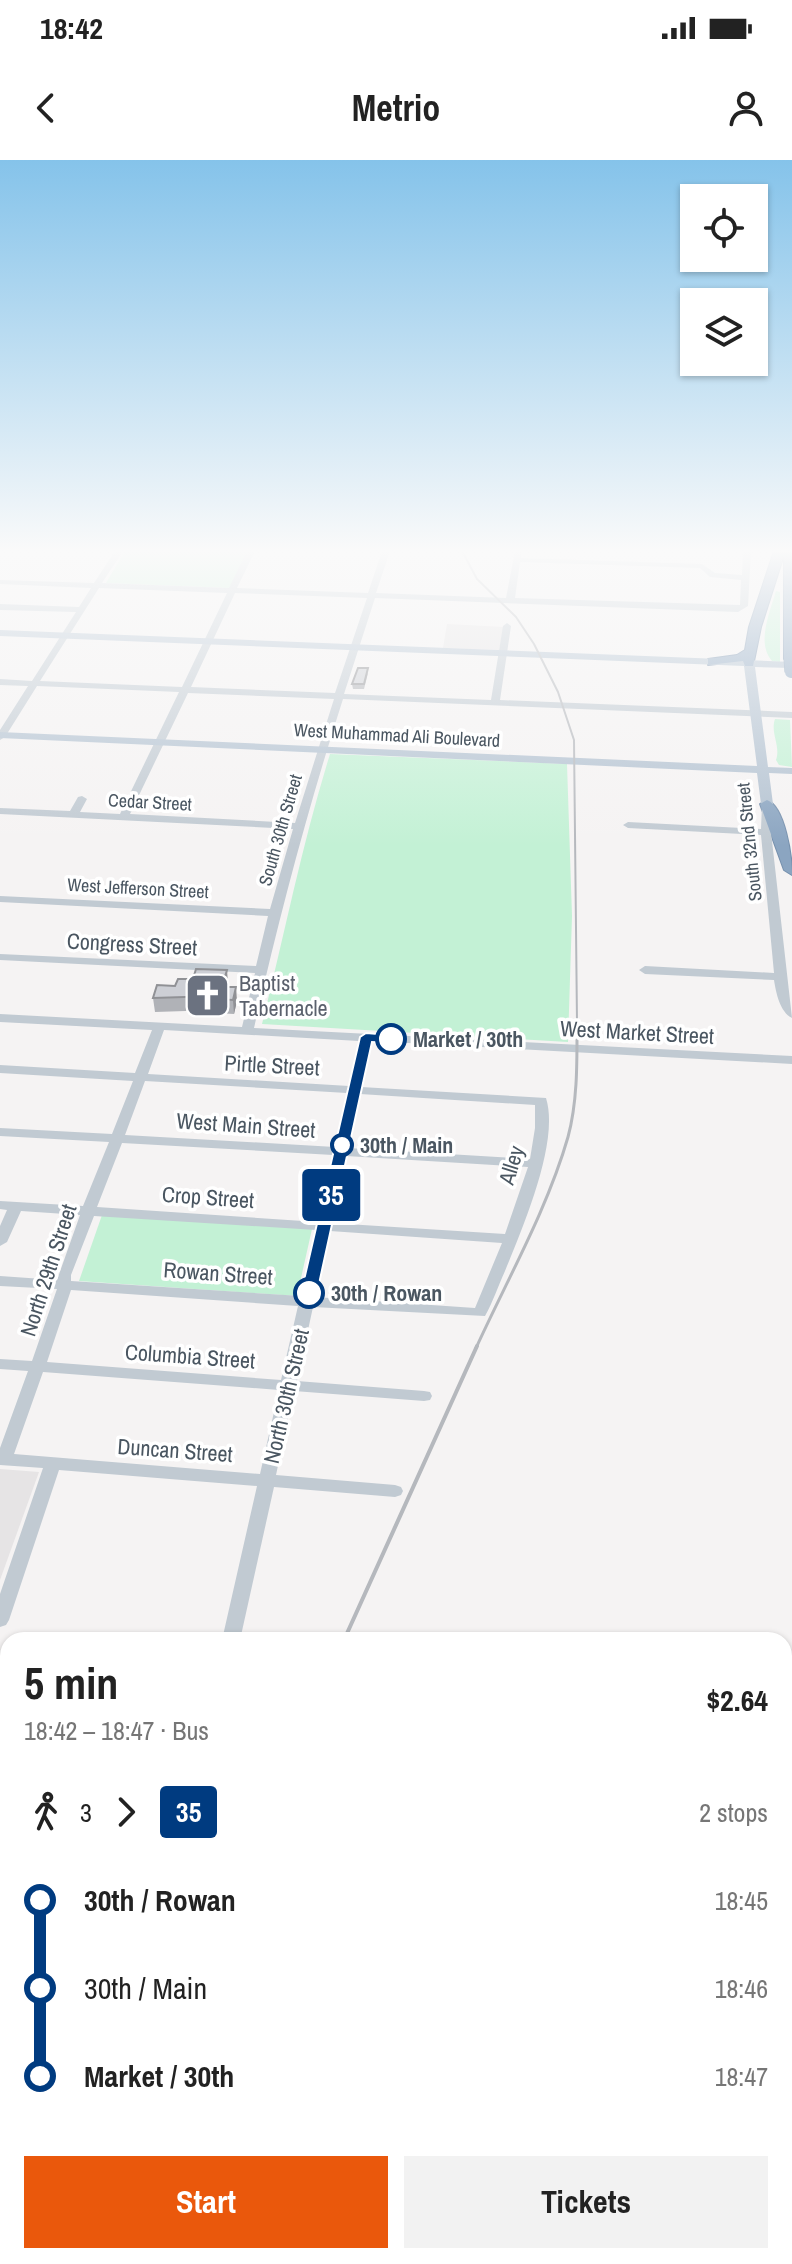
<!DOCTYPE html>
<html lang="en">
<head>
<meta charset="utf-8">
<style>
	:root { --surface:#fff; --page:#f2f2f2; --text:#222; --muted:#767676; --accent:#ea580c }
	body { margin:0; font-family:"Archivo Narrow",sans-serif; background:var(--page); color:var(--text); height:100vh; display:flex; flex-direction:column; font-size:30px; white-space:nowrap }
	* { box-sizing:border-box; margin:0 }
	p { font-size:26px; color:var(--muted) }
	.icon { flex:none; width:44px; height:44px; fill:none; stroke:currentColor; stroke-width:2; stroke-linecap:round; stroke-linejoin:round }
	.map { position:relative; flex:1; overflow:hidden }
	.sheet { position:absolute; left:0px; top:1472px; width:792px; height:632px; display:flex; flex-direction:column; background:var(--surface); border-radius:24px 24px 0 0; box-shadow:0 2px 6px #0004 }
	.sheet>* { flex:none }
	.badge { padding:0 16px; border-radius:6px; font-size:28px; line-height:52px }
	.buttons { position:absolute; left:680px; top:24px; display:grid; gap:16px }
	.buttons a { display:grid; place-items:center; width:88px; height:88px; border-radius:0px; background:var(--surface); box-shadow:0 2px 6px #0004; font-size:40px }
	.map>.badge { position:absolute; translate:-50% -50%; box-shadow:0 0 0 4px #fff }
	.legs { display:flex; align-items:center; gap:12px; height:88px; padding:0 24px; font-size:26px }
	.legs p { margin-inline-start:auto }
	.headline { display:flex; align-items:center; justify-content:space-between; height:136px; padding:0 24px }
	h1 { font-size:44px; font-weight:700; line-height:60px }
	.action { display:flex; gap:16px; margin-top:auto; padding:16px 24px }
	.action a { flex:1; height:92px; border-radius:0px; background:var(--accent); color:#fff; font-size:32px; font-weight:700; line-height:92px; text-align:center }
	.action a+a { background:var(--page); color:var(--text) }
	ul { padding:0 24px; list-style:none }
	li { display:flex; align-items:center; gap:28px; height:88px; font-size:30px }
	li i { display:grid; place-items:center; width:12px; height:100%; margin:0 10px; background:currentColor }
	li i::after { content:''; width:20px; height:20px; margin:-10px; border:6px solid; border-radius:50%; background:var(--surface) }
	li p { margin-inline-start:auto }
	li:first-child i { background:linear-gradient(#0000 50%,currentColor 0) }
	li:last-child i { background:linear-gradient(currentColor 50%,#0000 0) }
	.status { display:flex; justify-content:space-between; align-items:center; height:56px; padding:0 40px; background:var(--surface); direction:ltr }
	.status svg { height:22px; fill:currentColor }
	header { display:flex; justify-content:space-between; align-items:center; height:104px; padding:0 24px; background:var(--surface); font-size:36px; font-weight:700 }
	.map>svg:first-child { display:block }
</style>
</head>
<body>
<div class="status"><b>18:42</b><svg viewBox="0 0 49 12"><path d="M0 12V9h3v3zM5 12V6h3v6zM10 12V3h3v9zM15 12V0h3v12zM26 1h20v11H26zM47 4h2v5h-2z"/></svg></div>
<header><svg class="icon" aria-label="back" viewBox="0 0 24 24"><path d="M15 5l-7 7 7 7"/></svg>Metrio<svg class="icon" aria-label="person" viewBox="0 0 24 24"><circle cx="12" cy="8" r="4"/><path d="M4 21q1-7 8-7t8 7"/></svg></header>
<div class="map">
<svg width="792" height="2104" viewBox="0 0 792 2104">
	<rect width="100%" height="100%" fill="#f5f3f3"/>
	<!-- education -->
	<g fill="#e6e4e5">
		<path d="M447 464 504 467 499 490 443 488Z"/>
		<path d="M0 1309 39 1312 0 1420Z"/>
	</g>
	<!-- green -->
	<g fill="#c3f1d5">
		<path d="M125 391H246L248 392 230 428 106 423Z"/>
		<path d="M776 431 780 432V502L772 501C756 483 770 452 776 431Z"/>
		<path d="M775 559 790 560 792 607 779 605 776 600C781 586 770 573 775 559Z"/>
		<path d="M330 594 567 604 572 756 568 882 262 864C285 772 302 684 330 594Z"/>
		<path d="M102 1055 312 1069 297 1136 79 1121Z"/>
	</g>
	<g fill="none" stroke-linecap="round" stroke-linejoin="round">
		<defs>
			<g id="highway">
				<path d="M774 391H792V502L784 499V395L761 467 753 506H745L743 501 708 505V499L737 495 745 490 749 467Z"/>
				<path d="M767 640C785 647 792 696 792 715L784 710 760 644Z"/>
			</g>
		</defs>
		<!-- highway casing -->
		<use href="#highway" stroke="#7690ad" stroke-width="2"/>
		<!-- minor -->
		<g fill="#c1cad2" fill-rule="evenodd">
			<path d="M115 391H123L102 423 229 428 247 391H255L237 428 368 433 382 391H390L376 433 506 438 515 391H521V398L702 404 715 413 742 415 743 391H751L748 446 738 452 375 438 344 534 491 540 503 466 507 463 511 466 500 540 792 552V558L343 539C308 648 279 757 254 868L792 896V904L371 881 361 927 546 938C560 982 522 1069 505 1111 498 1126 493 1142 485 1156L313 1147 297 1221 424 1231 430 1232 432 1236 430 1240 424 1241 294 1231 276 1315 395 1325 401 1327 403 1331 401 1335 395 1337 274 1327 240 1480H222L257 1326 59 1310 9 1460 6 1465 0 1467V1434L43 1308 0 1305V1288L28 1211 0 1209V1199L32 1201 57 1129 0 1126V1116L57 1120 80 1055 21 1051 7 1082 0 1086V1066L7 1050 0 1049V1041L83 1046 109 982 0 976V968L112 974 133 921 0 913V905L135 913 152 870 0 862V854L242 867 255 813 0 800V794L256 806 268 756 0 742V736L270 749 293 669 0 654V648L70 651 78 637 82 636 87 639 80 652 120 654 179 532 37 526 5 577 0 580V570L28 526 0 525V519L32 521 76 452 0 450V444L79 447 91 428 0 424V420L94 423ZM520 402 700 408 710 417 741 420 740 445 515 438ZM99 428 227 433 182 527 40 521ZM235 433 367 438 335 533 191 527ZM188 533 334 539 295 663 130 654ZM164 870 359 881 349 926 148 914ZM145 921 347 933 335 987 125 975ZM360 934 535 945V968L530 999 348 988ZM122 983 333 995 318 1062 97 1047ZM346 996 528 1007 505 1074 331 1063ZM94 1056 316 1070 301 1136 71 1121V1115ZM330 1071 502 1083 475 1148 315 1137ZM71 1130 298 1146 281 1220 47 1202ZM43 1212 279 1230 260 1314 14 1294Z"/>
			<path d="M767 641 772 644 771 672 792 858C780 852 776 833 774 820L645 814 639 810 645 806 774 813 761 675 628 668 623 665 628 662 761 669 762 644Z"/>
			<rect x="0" y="1544" width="8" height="14"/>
			<path d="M0 1777 8 1778V1796L0 1795Z"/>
			<path d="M8 1973V2022L0 2025V1976Z"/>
		</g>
		<!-- major -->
		<path fill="#b3c2d1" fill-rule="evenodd" d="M0 470 792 502V508L755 507 768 607 792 608V614L769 613 773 644 767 647 761 644 757 613 0 578V572L757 606 744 506 0 476Z"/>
		<!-- highway -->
		<use href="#highway" fill="#8ba5c1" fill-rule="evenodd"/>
		<!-- rail-far3 -->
		<path stroke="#b5b8bd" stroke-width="2" d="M462 391 477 419 516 457 534 484 558 532 574 580 577 862"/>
		<!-- rail-far2 -->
		<path stroke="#b5b8bd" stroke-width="3" d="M476 1188C507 1120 547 1050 568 977 578 940 577 899 577 860"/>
		<!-- rail-far1 -->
		<path stroke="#b5b8bd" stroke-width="4" d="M344 1480 477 1186"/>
		<!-- rail -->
		<path stroke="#b5b8bd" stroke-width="5" d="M61 2104 65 2096"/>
		<defs>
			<path id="highway-bridge" d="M790 499 791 512"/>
		</defs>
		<!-- highway-bridge casing -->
		<use href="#highway-bridge" stroke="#7690ad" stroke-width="13" stroke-linecap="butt"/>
		<!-- highway-bridge -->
		<use href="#highway-bridge" stroke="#8ba5c1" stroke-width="12"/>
	</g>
	<!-- wall -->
	<g fill="#b0b2b7">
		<path d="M368 513 364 529H353L352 524Z"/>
		<path d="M228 824 227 827 237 841 234 854 216 853V850L155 852 153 838 175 826Z"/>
	</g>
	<!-- shaded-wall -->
	<g fill="#909195">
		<path d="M227 810 228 824 223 841 222 827Z"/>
		<path d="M236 827 237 841 234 854 233 840Z"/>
	</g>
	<!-- building -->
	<g fill="#cdcfd5" stroke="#909195" stroke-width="2">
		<path d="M358 508H368L364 524H352Z"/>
		<path d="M196 809 227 810 222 827H236L233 840 215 839 216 836 153 838 157 825 175 826 178 819H193Z"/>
	</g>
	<!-- sky -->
	<linearGradient id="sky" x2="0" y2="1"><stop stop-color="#85c3ea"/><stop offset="0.57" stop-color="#fafafa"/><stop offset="1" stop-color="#fafafa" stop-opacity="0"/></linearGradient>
	<rect width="792" height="686" fill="url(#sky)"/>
	<!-- line-1 -->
	<path fill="#003b80" stroke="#fff" stroke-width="2" d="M366 873 391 875 398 879 391 883 372 882 317 1133 309 1138 301 1133 360 877Z"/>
	<!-- icons -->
	<defs>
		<symbol id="church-square" viewBox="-11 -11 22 22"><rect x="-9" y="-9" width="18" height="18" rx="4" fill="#6b7280" stroke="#fff"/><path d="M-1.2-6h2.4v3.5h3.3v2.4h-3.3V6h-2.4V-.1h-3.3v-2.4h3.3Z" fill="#fff"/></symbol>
	</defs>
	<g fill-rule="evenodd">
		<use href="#church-square" x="182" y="810" width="51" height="51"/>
	</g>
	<!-- markers -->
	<g fill="#fff" stroke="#003b80" stroke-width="4">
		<circle cx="391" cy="879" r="14"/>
		<circle cx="342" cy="985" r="10"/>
		<circle cx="309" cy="1133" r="14"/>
	</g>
	<g text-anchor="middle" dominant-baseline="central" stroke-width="7" stroke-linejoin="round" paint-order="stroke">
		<!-- far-street labels -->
		<g font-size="18" fill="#4a5661" stroke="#fff">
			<text transform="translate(397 575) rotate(3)">West Muhammad Ali Boulevard</text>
			<text transform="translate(150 642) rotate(3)">Cedar Street</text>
			<text transform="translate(280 670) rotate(-74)">South 30th Street</text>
			<text transform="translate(749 682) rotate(-96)">South 32nd Street</text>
			<text transform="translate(138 728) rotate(3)">West Jefferson Street</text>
		</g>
		<!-- street labels -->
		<g font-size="22" fill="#4a5661" stroke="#fff">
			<text transform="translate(132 784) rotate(3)">Congress Street</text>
			<text transform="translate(637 872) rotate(3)">West Market Street</text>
			<text transform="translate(272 905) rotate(3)">Pirtle Street</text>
			<text transform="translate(246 965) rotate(4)">West Main Street</text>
			<text transform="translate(511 1005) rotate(-73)">Alley</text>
			<text transform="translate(208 1037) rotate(4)">Crop Street</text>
			<text transform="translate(48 1110) rotate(-72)">North 29th Street</text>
			<text transform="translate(218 1113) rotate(4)">Rowan Street</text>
			<text transform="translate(190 1196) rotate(4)">Columbia Street</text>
			<text transform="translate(286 1236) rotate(-77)">North 30th Street</text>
			<text transform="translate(175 1290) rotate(4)">Duncan Street</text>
		</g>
		<!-- worship labels -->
		<g font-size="22" fill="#5b616d" stroke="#fff" text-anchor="start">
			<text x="239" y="823">Baptist<tspan x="239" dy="25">Tabernacle</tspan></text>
		</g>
		<!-- stop labels -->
		<g font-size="22" font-weight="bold" fill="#4a5661" stroke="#fff" text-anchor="start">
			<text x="413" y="879">Market / 30th</text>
			<text x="360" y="985">30th / Main</text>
			<text x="331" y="1133">30th / Rowan</text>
		</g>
	</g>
</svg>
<div class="buttons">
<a><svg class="icon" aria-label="locate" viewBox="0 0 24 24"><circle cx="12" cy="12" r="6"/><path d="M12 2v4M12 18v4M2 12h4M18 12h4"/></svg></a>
<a><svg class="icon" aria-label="layers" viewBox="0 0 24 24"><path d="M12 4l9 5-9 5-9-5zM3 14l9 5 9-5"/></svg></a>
</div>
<b class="badge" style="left:331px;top:1035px;background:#003b80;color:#fff">35</b>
<section class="sheet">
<div class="headline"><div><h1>5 min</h1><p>18:42 – 18:47 · Bus</p></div><b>$2.64</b></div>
<div class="legs"><svg class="icon" aria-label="walk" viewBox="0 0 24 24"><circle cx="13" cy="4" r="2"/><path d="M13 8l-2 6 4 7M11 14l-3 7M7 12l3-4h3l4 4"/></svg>3<svg class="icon" aria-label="forward" viewBox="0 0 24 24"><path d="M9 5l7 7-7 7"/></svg><b class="badge" style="background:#003b80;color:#fff">35</b><p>2 stops</p></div>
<ul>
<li><i style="color:#003b80"></i><b>30th / Rowan</b><p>18:45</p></li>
<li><i style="color:#003b80"></i><span>30th / Main</span><p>18:46</p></li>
<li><i style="color:#003b80"></i><b>Market / 30th</b><p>18:47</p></li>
</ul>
<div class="action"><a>Start</a><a>Tickets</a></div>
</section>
</div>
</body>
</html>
